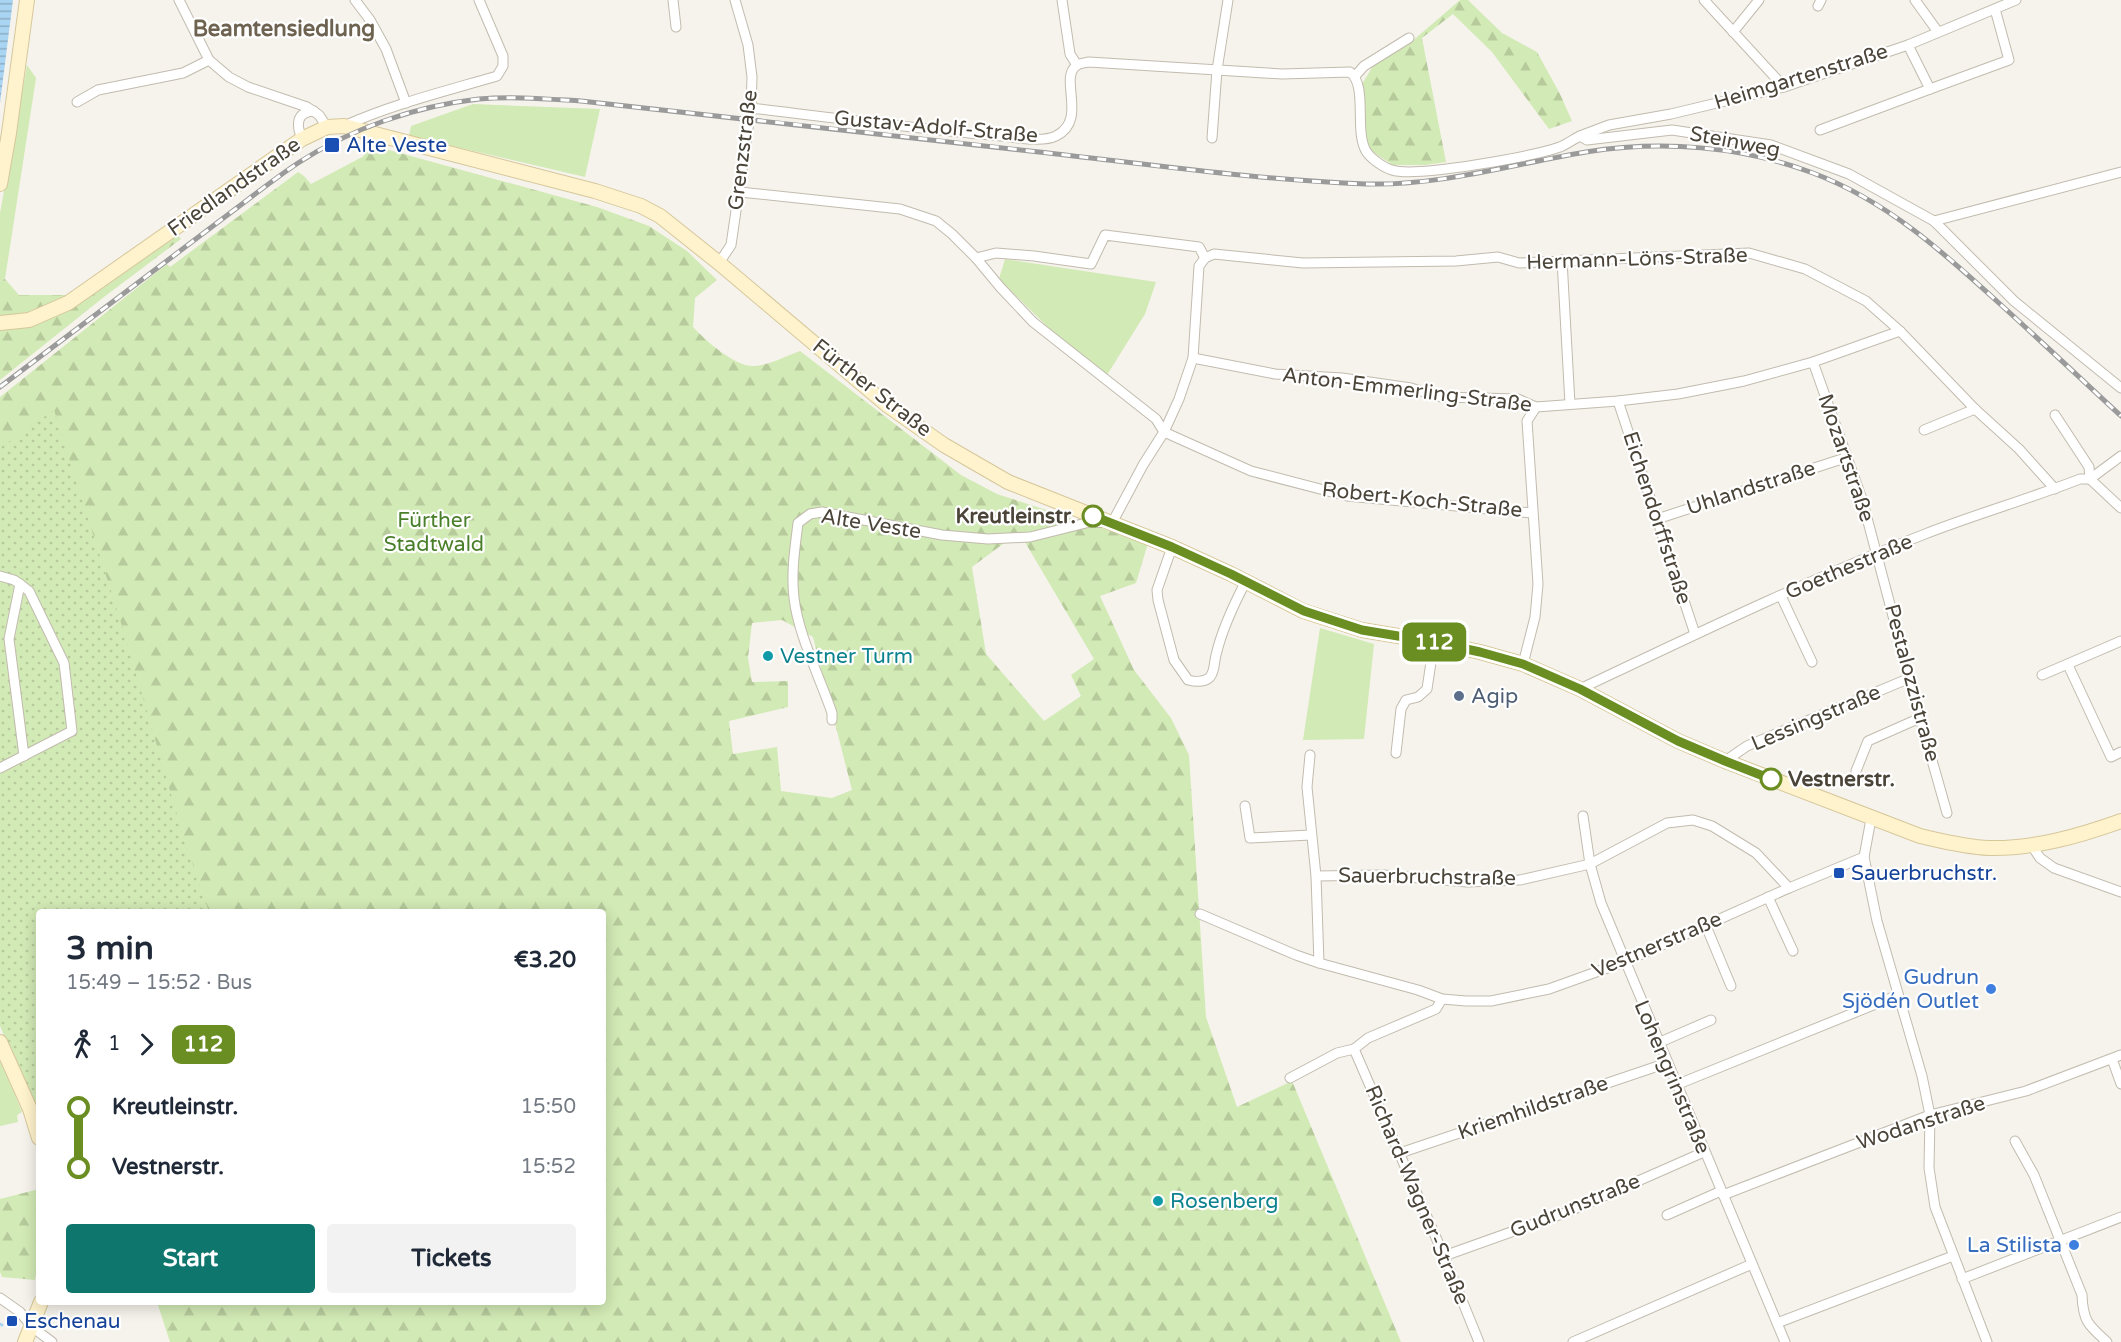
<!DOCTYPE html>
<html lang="en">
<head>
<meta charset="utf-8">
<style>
	:root { --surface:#fff; --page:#f2f2f3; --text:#1f2937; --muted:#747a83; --accent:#0f766e }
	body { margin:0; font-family:"Varela Round",sans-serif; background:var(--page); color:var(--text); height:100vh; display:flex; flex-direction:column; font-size:22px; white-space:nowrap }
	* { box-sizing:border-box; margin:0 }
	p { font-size:20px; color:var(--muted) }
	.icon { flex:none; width:33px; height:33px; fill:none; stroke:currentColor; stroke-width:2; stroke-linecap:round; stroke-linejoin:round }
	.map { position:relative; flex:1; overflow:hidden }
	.details { position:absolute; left:36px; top:909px; width:570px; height:396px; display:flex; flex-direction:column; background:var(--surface); border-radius:6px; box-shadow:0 3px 15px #0003 }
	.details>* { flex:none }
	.badge { padding:0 12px; border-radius:9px; font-size:21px; line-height:39px }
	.map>.badge { position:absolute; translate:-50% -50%; box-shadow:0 0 0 3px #fff }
	.legs { display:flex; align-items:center; gap:9px; height:66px; padding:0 30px; font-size:20px }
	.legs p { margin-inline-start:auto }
	.headline { display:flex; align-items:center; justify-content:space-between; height:102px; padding:0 30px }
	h1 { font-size:33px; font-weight:700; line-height:45px }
	.primary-button { display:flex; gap:12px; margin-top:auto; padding:12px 30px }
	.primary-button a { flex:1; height:69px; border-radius:6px; background:var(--accent); color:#fff; font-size:24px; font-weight:700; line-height:69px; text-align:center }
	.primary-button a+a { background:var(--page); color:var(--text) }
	ul { padding:0 30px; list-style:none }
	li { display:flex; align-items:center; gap:21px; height:60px; font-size:22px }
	li i { display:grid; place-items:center; width:9px; height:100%; margin:0 8px; background:currentColor }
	li i::after { content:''; width:15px; height:15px; margin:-8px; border:4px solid; border-radius:50%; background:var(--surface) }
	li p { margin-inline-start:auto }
	li:first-child i { background:linear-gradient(#0000 50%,currentColor 0) }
	li:last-child i { background:linear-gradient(currentColor 50%,#0000 0) }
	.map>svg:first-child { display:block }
</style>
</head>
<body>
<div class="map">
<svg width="2121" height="1342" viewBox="0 0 2121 1342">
	<defs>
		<pattern id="forest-firs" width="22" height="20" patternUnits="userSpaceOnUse" patternTransform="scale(1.5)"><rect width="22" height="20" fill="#d2eab5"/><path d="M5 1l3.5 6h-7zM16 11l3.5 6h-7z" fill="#b6ca9c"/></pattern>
		<pattern id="park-dots" width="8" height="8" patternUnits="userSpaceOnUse" patternTransform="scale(1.5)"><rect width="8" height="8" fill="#d2eab5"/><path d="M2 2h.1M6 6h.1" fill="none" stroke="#b6ca9c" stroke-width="1.8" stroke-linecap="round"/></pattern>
		<pattern id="water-rules" width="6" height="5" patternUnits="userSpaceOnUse" patternTransform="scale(1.5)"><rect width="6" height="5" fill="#a9d4f2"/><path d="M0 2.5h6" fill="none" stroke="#8caec5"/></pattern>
	</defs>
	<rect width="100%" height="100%" fill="#f6f3ec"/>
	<!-- green -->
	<g fill="#d2eab5">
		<path d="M27 65 36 78 5 279 0 281V213Z"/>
		<path d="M473 104 600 109 585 177 409 136 411 126Z"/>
		<path d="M1005 259 1156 282 1145 314 1107 375 1063 342 999 279Z"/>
		<path d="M1320 628 1374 644 1364 739 1303 740Z"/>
		<path d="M0 1059 22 1112 17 1115 18 1122 0 1126Z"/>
	</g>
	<!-- forest -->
	<g fill="url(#forest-firs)" fill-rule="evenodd">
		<path d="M1460 0H1468L1502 33 1537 52 1560 94 1572 121 1549 129 1492 52 1453 14 1422 38 1446 162 1425 165H1393L1371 151 1365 136 1362 84 1373 66 1410 43Z"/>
		<path d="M367 144 597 207 649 226 687 251 717 280 695 298 693 327C705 340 736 368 755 366 770 365 786 356 800 351L961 475 997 494 1148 543 1136 583 1100 596 1134 670 1171 718 1189 755 1206 1017 1237 1107 1292 1081 1401 1342H170L157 1302H603V912H172L0 507V397L167 264 170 267 298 172 304 176 311 184 364 156ZM1019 532 1094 659 1071 675 1081 696 1044 721 986 654 972 567ZM782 620 813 637 852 790 832 798 781 791 777 747 733 754 729 721 788 707V681L752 682 748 658 752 623Z"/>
		<path d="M177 234 181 239 104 297 0 380V281L5 279 19 295H90Z"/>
		<path d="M39 1189V1255L35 1280 2 1277 0 1272V1199Z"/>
	</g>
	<!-- park -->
	<path fill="url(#park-dots)" d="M54 410 126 639 182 832 209 912H39V1117L0 1026V448Z"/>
	<!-- water -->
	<path fill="url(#water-rules)" d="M0 0H13L0 103Z"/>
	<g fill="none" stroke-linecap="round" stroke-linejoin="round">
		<!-- stream -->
		<path stroke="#a9d4f2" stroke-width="3" d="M0 1324 2 1325"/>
		<defs>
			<g id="street">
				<path d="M179 0 209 60 229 77 248 87 307 107 319 115 327 127"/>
				<path d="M355 0 370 20 386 49 406 103"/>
				<path d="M673 0 676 27"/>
				<path d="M1062 0 1070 54 1077 65"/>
				<path d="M1704 0 1784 87"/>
				<path d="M1915 0 1938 32"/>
				<path d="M1818 6 1821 0"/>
				<path d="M1733 32 1759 0"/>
				<path d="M1908 45 1930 89 2009 60 1995 9"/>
				<path d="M1355 76 1364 66 1409 38"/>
				<path d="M77 102 98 90 183 73 209 60"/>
				<path d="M751 108C834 118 918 129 1001 136 1017 137 1041 143 1056 136 1088 120 1059 79 1076 66 1079 63 1084 63 1089 62L1282 74 1350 72C1368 86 1354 130 1366 151 1370 158 1384 168 1392 170 1416 178 1534 156 1560 147 1567 144 1574 139 1580 136L1587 140 1672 130 1771 145 1849 174 1934 221 2014 301 2121 388"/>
				<path d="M344 126C393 104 446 91 497 76L503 66V56L479 0"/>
				<path d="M1820 130 1930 89"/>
				<path d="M1580 136 1609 125 1671 114 1784 87 1908 45 2016 0"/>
				<path d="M1212 138 1217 70 1228 0"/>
				<path d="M302 139C296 125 296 112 314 111"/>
				<path d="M740 192 900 209 936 221 952 234 976 258 1000 287 1033 322 1156 419 1164 432 1251 471 1347 496 1532 513"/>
				<path d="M1934 221 2121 172"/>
				<path d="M1205 258 1214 254 1303 263 1456 261 1498 257 1519 263 1749 253 1805 269 1866 301 1900 331 1975 409 2019 449 2055 489"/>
				<path d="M1562 260 1570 404"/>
				<path d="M719 263 731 245 751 108 752 77 748 45 735 0"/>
				<path d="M1193 358 1275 374 1342 378 1411 388 1441 397 1518 399 1536 407 1618 401 1678 394 1744 381 1813 362 1900 331"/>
				<path d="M1813 362 1862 499 1920 718 1947 813"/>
				<path d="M1618 401 1695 634"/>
				<path d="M2055 415 2089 467 2090 479 2121 508"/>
				<path d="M1924 430 1975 409"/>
				<path d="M1657 519 1845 458"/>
				<path d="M1172 547 1157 590 1158 600 1174 660 1188 680C1196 682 1204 683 1210 677 1215 671 1214 662 1216 655 1222 629 1234 604 1246 581"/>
				<path d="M0 576 14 580 20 584 9 639 24 756"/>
				<path d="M1781 596 1812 662"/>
				<path d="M1523 664 1535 617 1538 584 1527 421 1536 407"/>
				<path d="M2068 665 2111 757 2121 752"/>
				<path d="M2042 675 2121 641"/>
				<path d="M1580 689C1694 635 1808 580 1925 534 1976 514 2029 499 2080 479H2090L2121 456"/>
				<path d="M832 720V713C820 678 798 634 794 598 791 572 795 548 798 523L810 514 822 512 942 535 988 539 1030 537 1090 522 1112 523 1143 465 1164 432 1179 399 1193 358 1199 266 1205 258 1199 247 1105 235 1091 264 1034 256 996 253 976 258"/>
				<path d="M1396 753 1401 709 1406 700 1418 697 1427 689 1434 642"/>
				<path d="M1310 755 1307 787 1316 876 1319 963"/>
				<path d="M1725 761 1747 746 1910 678"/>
				<path d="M0 768 72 731 64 663 29 591 20 584"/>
				<path d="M1856 771 1868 741 1920 718"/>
				<path d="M1245 806 1250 838 1311 835"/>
				<path d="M1583 816 1590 864 1601 903 1785 1342"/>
				<path d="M1871 819 1864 857 1877 921 1922 1076 1930 1115 1929 1168 1935 1207 1987 1342"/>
				<path d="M2032 846 2040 858 2054 868 2121 892"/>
				<path d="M1316 876 1384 875 1467 882 1520 880 1590 864 1667 823 1693 820 1712 826 1756 853 1789 888"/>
				<path d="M1768 897 1793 951"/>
				<path d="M1200 914 1296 955 1319 963 1418 990 1442 999 1466 1001H1491L1549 989 1624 962 1789 888 1864 857"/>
				<path d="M1706 926 1731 986"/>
				<path d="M1658 1043 1711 1020"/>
				<path d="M1354 1049 1444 1256 1479 1342"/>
				<path d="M2112 1059 2121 1084"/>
				<path d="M1290 1078 1337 1053 1354 1049 1368 1038 1436 1009 1442 999"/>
				<path d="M1676 1085 1898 995"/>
				<path d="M2015 1141 2034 1175 2082 1295C2083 1321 2088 1325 2107 1342"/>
				<path d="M1400 1153 1667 1063"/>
				<path d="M1723 1195 1930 1115 2026 1091 2121 1055"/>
				<path d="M1667 1215 1721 1191"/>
				<path d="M1444 1256 1570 1211 1704 1152"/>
				<path d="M1962 1279 2121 1217"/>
				<path d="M0 1298 20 1312 32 1327 52 1342"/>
				<path d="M1777 1323 1953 1256"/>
				<path d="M1573 1342 1752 1264"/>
			</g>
			<g id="secondary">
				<path d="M0 184 9 133 27 0"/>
				<path d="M0 323 29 320 68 303 302 139 327 127 344 126 595 191 641 206 660 216 719 263 887 405 944 445 1008 482 1172 547 1231 574 1303 611 1362 630 1434 642 1480 652 1523 664 1580 689 1678 741 1725 761 1920 836C1942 841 1965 847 1989 848 2034 849 2079 836 2121 821"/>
				<path d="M0 1042 30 1109 39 1138"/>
				<path d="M25 1342 41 1302"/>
			</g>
		</defs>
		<!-- street casing -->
		<use href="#street" stroke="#c2bbae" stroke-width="11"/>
		<!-- secondary casing -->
		<use href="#secondary" stroke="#d6c79b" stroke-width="16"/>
		<!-- street -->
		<use href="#street" stroke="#fff" stroke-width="9"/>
		<!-- secondary -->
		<use href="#secondary" stroke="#fff3cd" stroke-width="14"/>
		<defs>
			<path id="rail" d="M0 387 246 201C263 188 280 175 298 163 352 128 416 106 479 99 513 96 547 99 581 101 733 118 886 134 1039 152 1148 164 1256 180 1366 184 1441 186 1513 164 1586 152 1662 140 1741 146 1813 173 1887 201 1943 252 2000 304 2041 341 2081 379 2121 416"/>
		</defs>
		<!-- rail casing -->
		<use href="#rail" stroke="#9a9a9a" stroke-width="5"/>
		<!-- rail -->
		<use href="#rail" stroke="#fff" stroke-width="3" stroke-dasharray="9" stroke-linecap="butt"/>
	</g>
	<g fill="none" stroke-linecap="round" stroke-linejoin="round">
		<defs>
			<path id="line-1" d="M1093 516 1172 547 1231 574 1304 611 1362 630 1434 642 1480 652 1523 664 1580 689 1678 741 1725 761 1771 779"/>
		</defs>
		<!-- line-1 casing -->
		<use href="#line-1" stroke="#fff" stroke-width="14"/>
		<!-- line-1 -->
		<use href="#line-1" stroke="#6b8e23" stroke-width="9"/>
	</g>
	<!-- markers -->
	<g fill="#1a4fb4" stroke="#fff" stroke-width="2">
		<rect x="324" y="137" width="16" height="16" rx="3"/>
		<rect x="1833" y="867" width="12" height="12" rx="3"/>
		<rect x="6" y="1315" width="12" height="12" rx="3"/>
	</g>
	<g fill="#fff" stroke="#6b8e23" stroke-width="3">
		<circle cx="1093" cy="516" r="10"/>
		<circle cx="1771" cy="779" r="10"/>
	</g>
	<g fill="#0f9aa8" stroke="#fff" stroke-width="2">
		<circle cx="768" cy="656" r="6"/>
		<circle cx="1158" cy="1201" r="6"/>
	</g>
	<circle fill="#5c6f8a" stroke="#fff" stroke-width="2" cx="1459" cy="696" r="6"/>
	<g fill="#3f7fe0" stroke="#fff" stroke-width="2">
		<circle cx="1991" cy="989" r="6"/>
		<circle cx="2074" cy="1245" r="6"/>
	</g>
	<g text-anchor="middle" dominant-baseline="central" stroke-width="4.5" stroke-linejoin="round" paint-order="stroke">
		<!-- street labels -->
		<g font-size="21" fill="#4b4439" stroke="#fff">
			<text transform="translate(1801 77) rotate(-17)">Heimgartenstraße</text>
			<text transform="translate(936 127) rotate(5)">Gustav-Adolf-Straße</text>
			<text transform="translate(1735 142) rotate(11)">Steinweg</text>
			<text transform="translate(743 150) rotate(-83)">Grenzstraße</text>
			<text transform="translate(234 187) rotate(-35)">Friedlandstraße</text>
			<text transform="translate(1637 259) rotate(-2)">Hermann-Löns-Straße</text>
			<text transform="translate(872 388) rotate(38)">Fürther Straße</text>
			<text transform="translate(1407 390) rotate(7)">Anton-Emmerling-Straße</text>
			<text transform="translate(1846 458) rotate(71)">Mozartstraße</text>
			<text transform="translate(1751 488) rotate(-18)">Uhlandstraße</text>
			<text transform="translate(1422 500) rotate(6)">Robert-Koch-Straße</text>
			<text transform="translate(1657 518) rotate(72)">Eichendorffstraße</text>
			<text transform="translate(871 524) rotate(9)">Alte Veste</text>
			<text transform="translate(1849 567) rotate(-23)">Goethestraße</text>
			<text transform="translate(1912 683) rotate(75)">Pestalozzistraße</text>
			<text transform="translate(1816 718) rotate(-23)">Lessingstraße</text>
			<text transform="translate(1427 877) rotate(1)">Sauerbruchstraße</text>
			<text transform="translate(1657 945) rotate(-23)">Vestnerstraße</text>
			<text transform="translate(1672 1077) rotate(67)">Lohengrinstraße</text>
			<text transform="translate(1533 1108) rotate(-19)">Kriemhildstraße</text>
			<text transform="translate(1921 1123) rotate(-18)">Wodanstraße</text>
			<text transform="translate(1417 1195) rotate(67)">Richard-Wagner-Straße</text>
			<text transform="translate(1575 1206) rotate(-22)">Gudrunstraße</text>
		</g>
		<!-- transit labels -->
		<g font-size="21" fill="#164399" stroke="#fff" text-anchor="start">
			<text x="346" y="145">Alte Veste</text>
			<text x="1851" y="873">Sauerbruchstr.</text>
			<text x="24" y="1321">Eschenau</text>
		</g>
		<!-- stop labels -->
		<g font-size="21" font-weight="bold" fill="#4b4439" stroke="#fff" text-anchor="end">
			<text x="1076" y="516">Kreutleinstr.</text>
			<text x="1788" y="779" text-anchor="start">Vestnerstr.</text>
		</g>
		<!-- park labels -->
		<g font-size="21" fill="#4a7f2a" stroke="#fff">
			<text x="434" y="520">Fürther<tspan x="434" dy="24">Stadtwald</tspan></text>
		</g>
		<!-- culture labels -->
		<g font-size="21" fill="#0d838f" stroke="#fff" text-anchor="start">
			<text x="780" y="656">Vestner Turm</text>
			<text x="1170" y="1201">Rosenberg</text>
		</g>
		<!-- service labels -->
		<g font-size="21" fill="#4e5e75" stroke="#fff" text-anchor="start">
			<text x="1471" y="696">Agip</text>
		</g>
		<!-- shop labels -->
		<g font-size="21" fill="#366cbe" stroke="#fff" text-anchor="end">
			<text x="1979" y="977">Gudrun<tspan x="1979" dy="24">Sjödén Outlet</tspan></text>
			<text x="2062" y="1245">La Stilista</text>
		</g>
		<!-- neighbourhood labels -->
		<g font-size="22" font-weight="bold" fill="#6e6250" stroke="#fff">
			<text x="284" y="29">Beamtensiedlung</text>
		</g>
	</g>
</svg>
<b class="badge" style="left:1434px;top:642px;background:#6b8e23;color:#fff">112</b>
<section class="details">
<div class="headline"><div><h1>3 min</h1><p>15:49 – 15:52 · Bus</p></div><b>€3.20</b></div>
<div class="legs"><svg class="icon" aria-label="walk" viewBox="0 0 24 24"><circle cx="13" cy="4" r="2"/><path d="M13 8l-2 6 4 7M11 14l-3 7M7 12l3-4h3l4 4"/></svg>1<svg class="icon" aria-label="forward" viewBox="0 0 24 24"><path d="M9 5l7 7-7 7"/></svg><b class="badge" style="background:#6b8e23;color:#fff">112</b></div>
<ul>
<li><i style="color:#6b8e23"></i><b>Kreutleinstr.</b><p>15:50</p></li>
<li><i style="color:#6b8e23"></i><b>Vestnerstr.</b><p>15:52</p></li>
</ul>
<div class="primary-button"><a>Start</a><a>Tickets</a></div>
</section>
</div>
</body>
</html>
